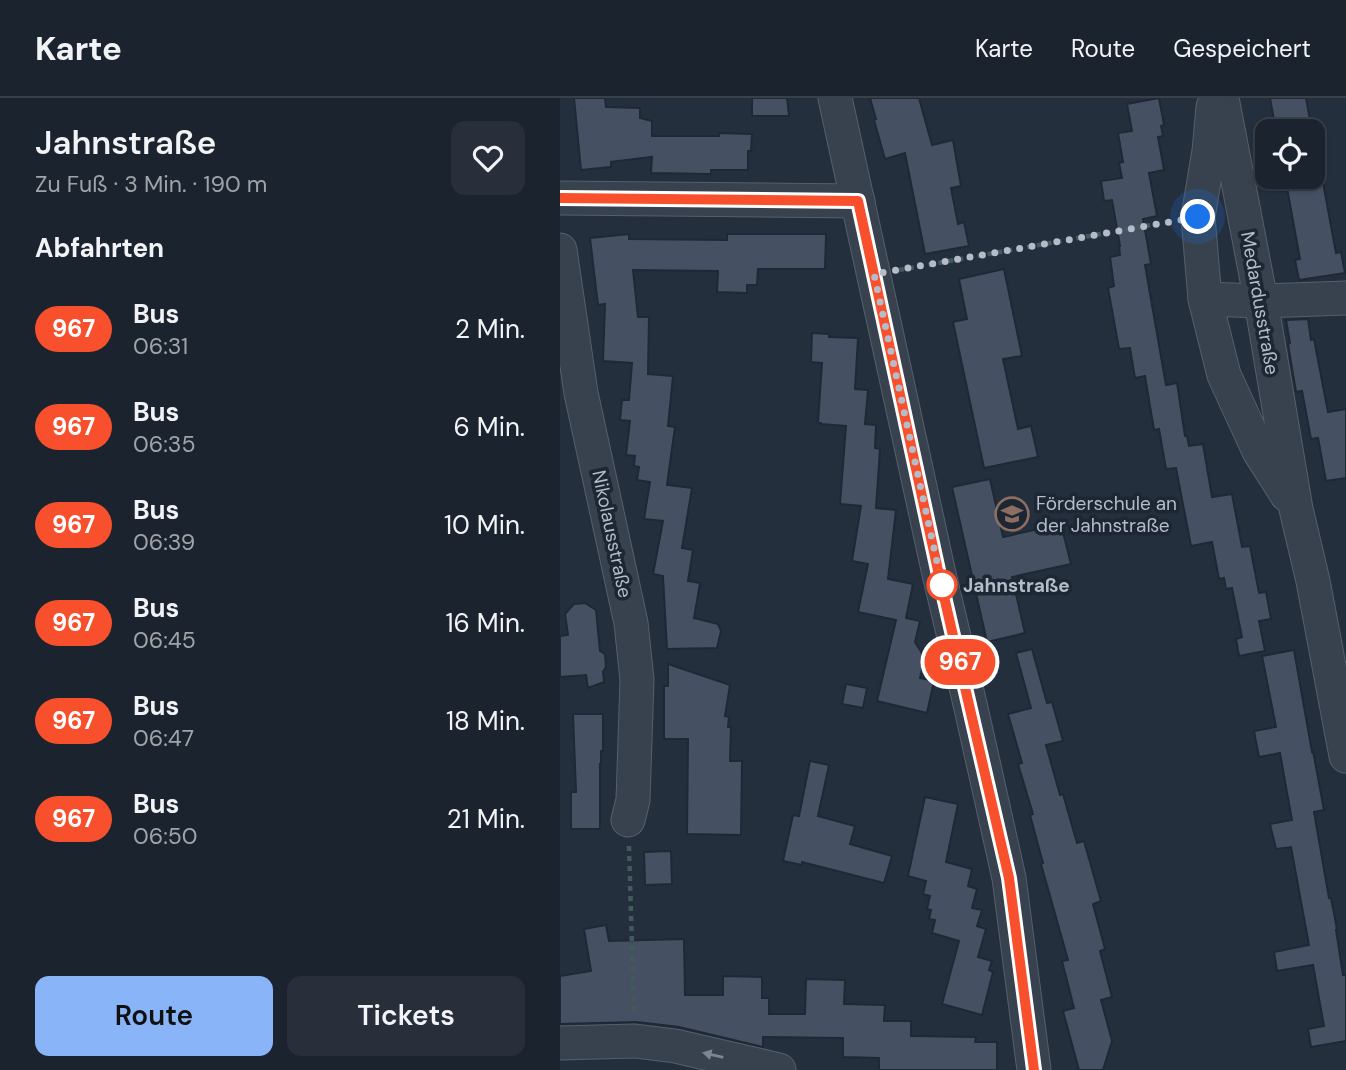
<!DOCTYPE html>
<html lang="de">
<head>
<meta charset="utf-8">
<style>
	:root { --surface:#1b232e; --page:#282f3a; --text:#f1f3f6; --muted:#a0a4aa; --line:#39404a; --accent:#8ab4f8 }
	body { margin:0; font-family:"DM Sans",sans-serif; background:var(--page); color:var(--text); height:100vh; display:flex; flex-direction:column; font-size:26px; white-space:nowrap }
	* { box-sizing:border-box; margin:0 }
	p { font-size:23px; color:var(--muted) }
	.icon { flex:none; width:38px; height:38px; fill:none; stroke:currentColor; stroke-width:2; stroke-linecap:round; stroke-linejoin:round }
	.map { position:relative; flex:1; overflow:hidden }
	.panel { display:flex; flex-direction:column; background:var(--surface); width:560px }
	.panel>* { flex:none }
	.badge { padding:0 14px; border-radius:23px; font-size:24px; line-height:46px }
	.tools { position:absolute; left:695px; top:21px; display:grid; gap:14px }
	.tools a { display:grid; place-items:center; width:70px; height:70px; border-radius:14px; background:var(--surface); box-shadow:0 2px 5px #0004,0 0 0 2px var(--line); font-size:35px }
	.you { position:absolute; width:35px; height:35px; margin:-18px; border:5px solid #fff; border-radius:50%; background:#1a73e8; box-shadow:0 0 0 10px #1a73e833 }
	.map>.badge { position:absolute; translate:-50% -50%; box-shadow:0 0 0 4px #fff }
	h2 { padding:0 35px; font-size:26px; line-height:63px }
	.round { display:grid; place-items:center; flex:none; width:74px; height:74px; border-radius:14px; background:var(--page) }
	.summary { display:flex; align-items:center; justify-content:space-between; height:119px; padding:0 35px }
	h1 { font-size:33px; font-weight:600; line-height:52px }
	.action { display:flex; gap:14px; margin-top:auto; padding:14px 35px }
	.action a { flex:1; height:80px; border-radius:14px; background:var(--accent); color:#111; font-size:28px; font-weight:600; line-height:80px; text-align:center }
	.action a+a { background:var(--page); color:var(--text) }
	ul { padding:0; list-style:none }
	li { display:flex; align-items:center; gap:21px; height:98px; padding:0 35px }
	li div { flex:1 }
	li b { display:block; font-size:26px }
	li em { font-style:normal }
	li .badge { min-width:77px; font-weight:700; text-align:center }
	header { display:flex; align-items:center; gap:42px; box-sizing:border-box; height:98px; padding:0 35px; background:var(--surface); border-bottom:2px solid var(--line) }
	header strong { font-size:33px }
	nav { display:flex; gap:38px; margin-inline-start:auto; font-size:24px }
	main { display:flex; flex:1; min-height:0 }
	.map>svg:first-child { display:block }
</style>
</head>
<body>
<header>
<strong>Karte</strong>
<nav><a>Karte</a><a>Route</a><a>Gespeichert</a></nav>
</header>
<main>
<section class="panel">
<div class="summary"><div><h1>Jahnstraße</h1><p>Zu Fuß · 3 Min. · 190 m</p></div><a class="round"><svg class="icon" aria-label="heart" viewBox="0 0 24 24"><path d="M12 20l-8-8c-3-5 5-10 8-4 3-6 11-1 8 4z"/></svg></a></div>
<h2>Abfahrten</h2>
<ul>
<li><span class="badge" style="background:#f8502d;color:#fff">967</span><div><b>Bus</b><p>06:31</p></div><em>2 Min.</em></li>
<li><span class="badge" style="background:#f8502d;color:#fff">967</span><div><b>Bus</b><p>06:35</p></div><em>6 Min.</em></li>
<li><span class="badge" style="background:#f8502d;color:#fff">967</span><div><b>Bus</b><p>06:39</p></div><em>10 Min.</em></li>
<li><span class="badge" style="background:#f8502d;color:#fff">967</span><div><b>Bus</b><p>06:45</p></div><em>16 Min.</em></li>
<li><span class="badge" style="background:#f8502d;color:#fff">967</span><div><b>Bus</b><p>06:47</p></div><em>18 Min.</em></li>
<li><span class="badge" style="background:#f8502d;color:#fff">967</span><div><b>Bus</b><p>06:50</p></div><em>21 Min.</em></li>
</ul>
<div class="action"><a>Route</a><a>Tickets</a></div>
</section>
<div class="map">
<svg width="786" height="972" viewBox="0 0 786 972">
	<rect width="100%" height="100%" fill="#242f3e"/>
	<!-- building -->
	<g fill="#455162" stroke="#1f2835" stroke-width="2">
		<path d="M14 0H45L46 9 80 10V20L92 23V38H159V35L192 36 191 53H188V72H151V76L91 75 92 59 51 64V69L21 72Z"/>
		<path d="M192 0H227L229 18H192Z"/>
		<path d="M310 0H359L372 47 393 42 401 88 391 90 398 126 404 124 409 148 365 156 345 55 325 61 314 22 316 21Z"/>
		<path d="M599 0 604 27 601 28 603 38 598 39 604 72 589 75 597 118 583 121 591 166 585 167 606 287 617 285 625 338H627L629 348 643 346 652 399 672 396 682 449 690 448 699 495 706 494 711 521 699 523 705 553 679 558 676 541 682 539 672 490 666 491 664 480 659 481 652 444 631 448 616 370 606 371 599 331 594 332 585 278 575 280 570 250 559 251 548 190 554 188 550 159 560 157 559 148H560L552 102 544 103 541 83 562 80 559 65 563 64 558 35 572 33 567 6Z"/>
		<path d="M710 0H746L752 33H716Z"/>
		<path d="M725 79H762L776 155 781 154 785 175 739 182 735 162 740 161Z"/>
		<path d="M69 136V141L167 142V136H266L265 171H198L197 187H187V195L157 194 158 173 73 172 78 219H89L88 276 113 278 108 328 115 329 107 387 132 390 122 450 133 452 128 483 140 485 134 520 158 526 161 533 157 550 107 551 103 478 93 476 103 423 84 421 90 384 77 382 79 369 74 368 75 358 66 357 70 323 60 322 62 302H69L72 265 43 263 45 206 38 207 30 140Z"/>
		<path d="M444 171 462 258 443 261 458 331 471 328 478 359 424 370 393 224 407 221 399 181Z"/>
		<path d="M748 221 751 242 754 241 768 314 786 311V380L766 383 758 340 751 341 742 293 736 294 728 246 730 245 726 222Z"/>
		<path d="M252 235 269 236V239L298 240 295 291 308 292 305 326 316 327 315 350 320 351 316 410 336 412 328 481 353 486 346 520 360 523 355 544 365 560 360 580 374 583 367 615 317 603 336 522 298 514 308 466 292 463 301 408 280 406 286 328 261 326V325H258L262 265 251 264Z"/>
		<path d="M430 381 443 439 501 426 511 466 452 479 465 535 427 544 392 389Z"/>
		<path d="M25 505 36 512 40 553 45 556 46 569 43 574 44 584 28 590 26 577 0 579V538L8 537 5 516 14 506Z"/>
		<path d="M472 551 487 605 492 604 503 643 486 647 500 697 503 696 517 745 524 743 541 803 533 806 545 851 540 853 552 899 541 902 552 943 543 972H519L503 913 514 910 502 863 508 862 481 766 483 765 470 717 473 716 458 666 462 665 448 616 471 610 456 555Z"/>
		<path d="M734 552 752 654 753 653 764 712 754 714 769 800H771L774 815 777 832H776L783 877H786V943L751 949 748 931 764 928 753 867 717 873 714 854 749 847 731 749 716 751 710 726 732 722 726 689 720 655 699 659 694 633 716 629 702 558Z"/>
		<path d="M108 566 170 587 165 618 169 619 168 629H171L170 663H182L181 737 127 736 128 641H104V588H108Z"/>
		<path d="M286 586 307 590 303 610 282 606Z"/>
		<path d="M13 616H43V653H41V666H40V731H11V694H16Z"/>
		<path d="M250 663 269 667 258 718 295 728 290 746 332 758 324 785 242 764V767L223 763 233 717 239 718Z"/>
		<path d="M365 699 398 706 386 764 412 771 408 788 417 791 412 810 422 812 417 828 426 831 418 859 432 863 429 872 433 874 422 917 382 906 399 843 372 835 375 822 369 821 371 812 367 811 370 798 363 796 366 783 348 778Z"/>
		<path d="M111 753 112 786 85 787 84 754Z"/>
		<path d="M46 827 49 843 124 841 125 897H163V878L202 879V900H209V916H245L246 881 285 882 284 906 325 907 324 923H351V938L416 939 415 944H437V972H319V960L283 959V940L203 939V949L119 929 77 924 0 926V878L31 873 24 831Z"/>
	</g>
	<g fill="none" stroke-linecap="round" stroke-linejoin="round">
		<defs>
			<g id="minor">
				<path d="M275 0 379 476 410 606 449 780 474 972"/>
				<path d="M662 0 701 203 736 411 753 483 786 658"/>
				<path d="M653 9 649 53 638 119 645 201 664 277 699 353 727 397"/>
				<path d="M0 100 298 103"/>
				<path d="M0 152 21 295 71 525 77 582 73 702 68 722"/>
				<path d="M645 201 701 203 786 200"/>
				<path d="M0 945 75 943 115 948 219 972"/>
			</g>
		</defs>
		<!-- minor casing -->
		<use href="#minor" stroke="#565f6c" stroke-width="35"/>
		<!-- path -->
		<g stroke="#44595c" stroke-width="4.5" stroke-dasharray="5 5" stroke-linecap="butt">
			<path d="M339 172 613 123"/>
			<path d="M69 748 74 918"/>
		</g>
		<!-- minor -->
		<use href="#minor" stroke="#38414e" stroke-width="33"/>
	</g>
	<!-- one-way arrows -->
	<defs><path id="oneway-solid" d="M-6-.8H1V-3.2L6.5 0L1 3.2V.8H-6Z" transform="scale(1.75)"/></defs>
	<use fill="#7c8592" href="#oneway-solid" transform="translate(153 957) rotate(-167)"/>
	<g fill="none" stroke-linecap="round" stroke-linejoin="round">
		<defs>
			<path id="line" d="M0 100 298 103 379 477 449 780 474 972"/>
		</defs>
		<!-- line casing -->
		<use href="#line" stroke="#fff" stroke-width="16"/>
		<!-- line -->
		<use href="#line" stroke="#f8502d" stroke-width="10"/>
		<!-- walk -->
		<path stroke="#b4bcc9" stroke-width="7" stroke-dasharray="0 12.6" d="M382 487 314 176 638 119"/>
	</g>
	<!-- icons -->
	<defs>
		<symbol id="school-ring" viewBox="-11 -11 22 22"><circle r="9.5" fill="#1d2633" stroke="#8d6e63" stroke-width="1.5"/><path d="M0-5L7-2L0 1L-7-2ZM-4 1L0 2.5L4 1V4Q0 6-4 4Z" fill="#8d6e63"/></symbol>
	</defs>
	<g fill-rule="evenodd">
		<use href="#school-ring" x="433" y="397" width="38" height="38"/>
	</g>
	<!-- markers -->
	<circle fill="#fff" stroke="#f8502d" stroke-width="3.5" cx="382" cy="487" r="14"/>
	<g text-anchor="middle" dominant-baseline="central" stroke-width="7" stroke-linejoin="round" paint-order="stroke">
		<!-- street labels -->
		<g font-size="19" fill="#b4bcc9" stroke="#1d2633">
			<text transform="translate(700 205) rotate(80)">Medardusstraße</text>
			<text transform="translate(52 436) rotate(78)">Nikolausstraße</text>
		</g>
		<!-- poi labels -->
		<g font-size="19" fill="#b4bcc9" stroke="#1d2633" text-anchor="start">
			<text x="476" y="405">Förderschule an<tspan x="476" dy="22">der Jahnstraße</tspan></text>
		</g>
		<!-- stop labels -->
		<g font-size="19" font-weight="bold" fill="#b4bcc9" stroke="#1d2633" text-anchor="start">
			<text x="403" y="487">Jahnstraße</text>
		</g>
	</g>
</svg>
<div class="tools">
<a><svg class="icon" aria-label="locate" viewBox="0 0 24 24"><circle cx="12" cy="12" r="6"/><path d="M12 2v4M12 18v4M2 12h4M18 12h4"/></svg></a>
</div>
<div class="you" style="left:638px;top:119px"></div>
<b class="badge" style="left:400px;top:564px;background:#f8502d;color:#fff">967</b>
</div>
</main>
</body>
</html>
